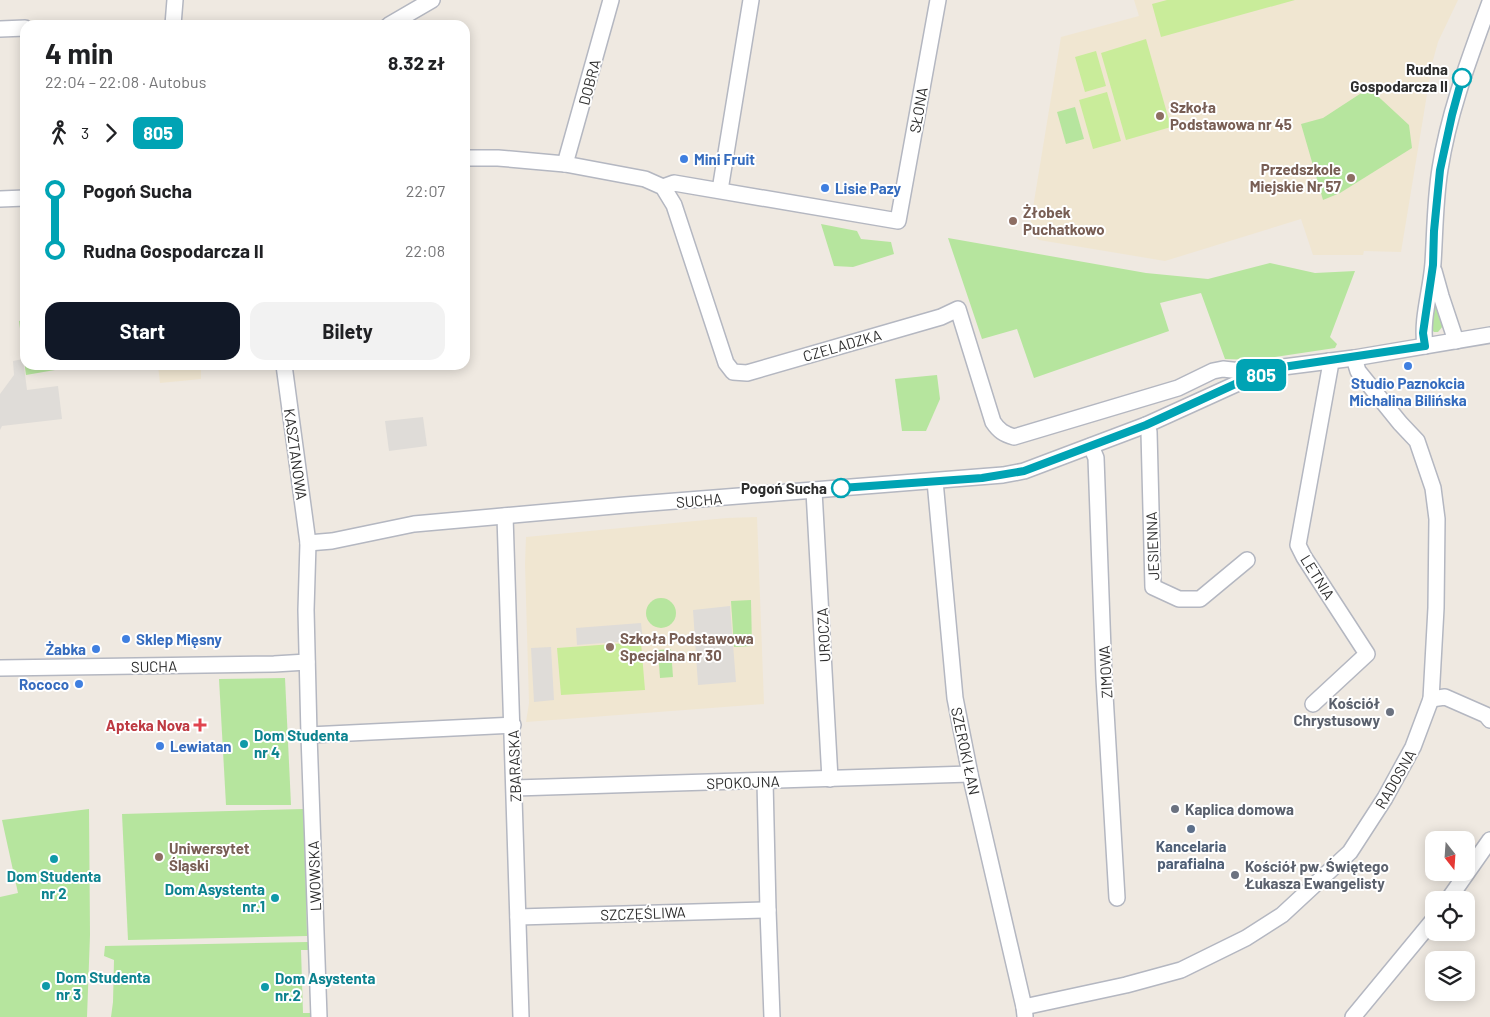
<!DOCTYPE html>
<html lang="pl">
<head>
<meta charset="utf-8">
<style>
	:root { --surface:#fff; --page:#f2f2f2; --text:#202124; --muted:#757577; --accent:#111827 }
	body { margin:0; font-family:Barlow,sans-serif; background:var(--page); color:var(--text); height:100vh; display:flex; flex-direction:column; font-size:19px; white-space:nowrap }
	* { box-sizing:border-box; margin:0 }
	p { font-size:16px; color:var(--muted) }
	.icon { flex:none; width:28px; height:28px; fill:none; stroke:currentColor; stroke-width:2; stroke-linecap:round; stroke-linejoin:round }
	.map { position:relative; flex:1; overflow:hidden }
	.side { position:absolute; left:20px; top:20px; width:450px; height:350px; display:flex; flex-direction:column; background:var(--surface); border-radius:15px; box-shadow:0 2px 12px #0003 }
	.side>* { flex:none }
	.badge { padding:0 10px; border-radius:8px; font-size:18px; line-height:32px }
	.needle { width:32px; rotate:163deg }
	.fabs { position:absolute; left:1425px; top:831px; display:grid; gap:10px }
	.fabs a { display:grid; place-items:center; width:50px; height:50px; border-radius:10px; background:var(--surface); box-shadow:0 2px 12px #0003; font-size:25px }
	.map>.badge { position:absolute; translate:-50% -50%; box-shadow:0 0 0 2px #fff }
	.legs { display:flex; align-items:center; gap:8px; height:55px; padding:0 25px; font-size:16px }
	.legs p { margin-inline-start:auto }
	.summary { display:flex; align-items:center; justify-content:space-between; height:85px; padding:0 25px }
	h1 { font-size:28px; font-weight:700; line-height:38px }
	.cta { display:flex; gap:10px; margin-top:auto; padding:10px 25px }
	.cta a { flex:1; height:58px; border-radius:15px; background:var(--accent); color:#fff; font-size:20px; font-weight:700; line-height:58px; text-align:center }
	.cta a+a { background:var(--page); color:var(--text) }
	ul { padding:0 25px; list-style:none }
	li { display:flex; align-items:center; gap:18px; height:60px; font-size:19px }
	li i { display:grid; place-items:center; width:8px; height:100%; margin:0 6px; background:currentColor }
	li i::after { content:''; width:12px; height:12px; margin:-6px; border:4px solid; border-radius:50%; background:var(--surface) }
	li p { margin-inline-start:auto }
	li:first-child i { background:linear-gradient(#0000 50%,currentColor 0) }
	li:last-child i { background:linear-gradient(currentColor 50%,#0000 0) }
	.map>svg:first-child { display:block }
</style>
</head>
<body>
<div class="map">
<svg width="1490" height="1017" viewBox="0 0 1490 1017">
	<rect width="100%" height="100%" fill="#efe9e1"/>
	<!-- education -->
	<g fill="#f0e6d1">
		<path d="M1134 0H1458L1438 42 1432 64 1401 252 1364 251 1363 255H1313L1301 219 1165 261 1039 240 1029 232 1061 37 1139 16Z"/>
		<path d="M158 365H258L201 370V379L160 383Z"/>
		<path d="M757 517 764 704 526 722 529 703 525 564 526 537 727 518Z"/>
	</g>
	<!-- green -->
	<g fill="#b6e59e">
		<path d="M1369 88 1409 125 1412 148 1340 193 1323 200 1301 124 1323 118Z"/>
		<path d="M1075 107 1084 139 1066 144 1057 112Z"/>
		<path d="M821 224 857 231 861 239 891 242 894 254 853 267 834 266Z"/>
		<path d="M948 238 1146 273 1208 279 1270 263 1315 273 1355 271 1330 337 1337 344 1335 348 1255 360 1225 359 1201 293 1160 303 1169 331 1034 378 1017 329 982 339Z"/>
		<path d="M1431 301H1437L1443 326 1438 332H1434L1432 330Z"/>
		<path d="M25 320V365H54L55 370 26 375 19 321Z"/>
		<path d="M937 375 940 399 926 431H902L895 379Z"/>
		<circle cx="661" cy="613" r="15"/>
		<path d="M751 600 752 646 734 647 731 601Z"/>
		<path d="M671 649 673 677 660 678 658 650Z"/>
		<path d="M285 678 291 805H226L219 679Z"/>
		<path d="M89 809 90 935 87 1017H0V897L18 893 2 820Z"/>
		<path d="M304 809 307 936 128 940 122 814Z"/>
		<path d="M308 942V950H301L303 1013H310V1017H111L113 1002 114 960 104 956 105 946Z"/>
	</g>
	<!-- pitch -->
	<g fill="#c9ec9a">
		<path d="M1167 0H1295L1161 37 1152 4Z"/>
		<path d="M1146 39 1171 127 1126 140 1101 53Z"/>
		<path d="M1096 51 1106 86 1085 92 1075 57Z"/>
		<path d="M1107 92 1121 141 1093 149 1079 100Z"/>
		<path d="M641 642 645 690 561 695 557 648Z"/>
	</g>
	<!-- plaza -->
	<g fill="#dfdcd8">
		<path d="M23 359 27 390 58 386 62 419 2 426 0 430V394L14 375 13 361Z"/>
		<path d="M423 417 427 446 389 451 385 421Z"/>
		<path d="M730 606 736 682 698 685 693 610Z"/>
		<path d="M641 623 643 640 577 645 576 628Z"/>
		<path d="M551 647 554 700 534 702 531 648Z"/>
	</g>
	<g fill="none" stroke-linecap="round" stroke-linejoin="round">
		<defs>
			<g id="minor">
				<path d="M173 25 175 0"/>
				<path d="M389 25 432 0"/>
				<path d="M0 29 25 28"/>
				<path d="M465 158H498L565 164 645 179 663 187 674 205 726 363 733 372 747 373 941 317 958 309 993 422C999 431 1004 434 1014 437L1178 388 1213 371 1223 369 1241 371 1245 380"/>
				<path d="M565 164 611 0"/>
				<path d="M663 187 674 183 898 221 938 0"/>
				<path d="M720 190 751 0"/>
				<path d="M0 199 25 198"/>
				<path d="M1434 271 1441 296 1456 341"/>
				<path d="M1425 346C1421 319 1431 291 1433 263 1435 232 1435 200 1440 169 1449 111 1470 57 1490 2"/>
				<path d="M284 365 308 543 306 610 309 735 319 1017"/>
				<path d="M1146 425 1149 432 1153 587 1179 599H1200L1247 560"/>
				<path d="M1091 446 1096 458 1104 678 1117 898"/>
				<path d="M935 481 955 698 970 774 1024 1007 1025 1016"/>
				<path d="M814 491 830 779"/>
				<path d="M505 516 521 1017"/>
				<path d="M308 543 332 541 414 524 625 505 1003 475 1024 471 1146 425 1245 380 1283 367 1354 358 1490 335"/>
				<path d="M0 668 274 664 307 662"/>
				<path d="M1431 699 1445 697 1486 715 1490 720"/>
				<path d="M1313 704 1367 654 1304 557 1298 545 1330 368 1329 361"/>
				<path d="M309 735 513 725"/>
				<path d="M765 781 768 910 772 1017"/>
				<path d="M515 788 970 774"/>
				<path d="M1448 900 1490 840"/>
				<path d="M518 917 768 910"/>
				<path d="M1024 1007 1126 985 1181 970 1246 938 1282 915 1350 852 1385 798 1413 747 1431 699 1436 608 1437 519 1433 488 1417 441 1400 423 1358 371 1354 358"/>
				<path d="M1353 1017 1434 919"/>
			</g>
		</defs>
		<!-- minor casing -->
		<use href="#minor" stroke="#b4b7c1" stroke-width="18"/>
		<!-- minor -->
		<use href="#minor" stroke="#fff" stroke-width="15"/>
	</g>
	<g fill="none" stroke-linecap="round" stroke-linejoin="round">
		<defs>
			<path id="line-1" d="M841 488 982 478 1024 471 1146 425 1244 380 1283 367 1425 346 1423 333 1433 265 1434 231 1440 170 1452 115 1462 78"/>
		</defs>
		<!-- line-1 casing -->
		<use href="#line-1" stroke="#fff" stroke-width="11"/>
		<!-- line-1 -->
		<use href="#line-1" stroke="#00a3b4" stroke-width="8"/>
	</g>
	<!-- markers -->
	<g fill="#fff" stroke="#00a3b4" stroke-width="2.5">
		<circle cx="1462" cy="78" r="9"/>
		<circle cx="841" cy="488" r="9"/>
	</g>
	<g fill="#8d6e63" stroke="#fff" stroke-width="2">
		<circle cx="1160" cy="116" r="5"/>
		<circle cx="1351" cy="178" r="5"/>
		<circle cx="1013" cy="221" r="5"/>
		<circle cx="610" cy="647" r="5"/>
		<circle cx="159" cy="857" r="5"/>
	</g>
	<g fill="#3f7fe0" stroke="#fff" stroke-width="2">
		<circle cx="684" cy="159" r="5"/>
		<circle cx="825" cy="188" r="5"/>
		<circle cx="1408" cy="366" r="5"/>
		<circle cx="126" cy="639" r="5"/>
		<circle cx="96" cy="649" r="5"/>
		<circle cx="79" cy="684" r="5"/>
		<circle cx="160" cy="746" r="5"/>
	</g>
	<g fill="#6b7280" stroke="#fff" stroke-width="2">
		<circle cx="1390" cy="712" r="5"/>
		<circle cx="1175" cy="809" r="5"/>
		<circle cx="1235" cy="875" r="5"/>
	</g>
	<path fill="#e0444e" stroke="#fff" stroke-width="2" d="M197.5 717.5h5v5h5v5h-5v5h-5v-5h-5v-5h5z"/>
	<g fill="#0f9aa8" stroke="#fff" stroke-width="2">
		<circle cx="244" cy="744" r="5"/>
		<circle cx="54" cy="859" r="5"/>
		<circle cx="275" cy="898" r="5"/>
		<circle cx="46" cy="986" r="5"/>
		<circle cx="265" cy="987" r="5"/>
	</g>
	<circle fill="#5c6f8a" stroke="#fff" stroke-width="2" cx="1191" cy="829" r="5"/>
	<g text-anchor="middle" dominant-baseline="central" stroke-width="4" stroke-linejoin="round" paint-order="stroke">
		<!-- stop labels -->
		<g font-size="15" font-weight="bold" fill="#2e2e2e" stroke="#fff" text-anchor="end">
			<text x="1448" y="69">Rudna<tspan x="1448" dy="17">Gospodarcza II</tspan></text>
			<text x="827" y="488">Pogoń Sucha</text>
		</g>
		<!-- street labels -->
		<g font-size="15" fill="#2e2e2e" stroke="#fff">
			<text transform="translate(589 82) rotate(-75)">DOBRA</text>
			<text transform="translate(918 110) rotate(-80)">SŁONA</text>
			<text transform="translate(842 345) rotate(-16)">CZELADZKA</text>
			<text transform="translate(296 454) rotate(82)">KASZTANOWA</text>
			<text transform="translate(699 500) rotate(-5)">SUCHA</text>
			<text transform="translate(1152 546) rotate(-92)">JESIENNA</text>
			<text transform="translate(1318 577) rotate(58)">LETNIA</text>
			<text transform="translate(823 635) rotate(-93)">UROCZA</text>
			<text transform="translate(154 666) rotate(-1)">SUCHA</text>
			<text transform="translate(1105 672) rotate(-93)">ZIMOWA</text>
			<text transform="translate(966 751) rotate(78)">SZEROKI ŁAN</text>
			<text transform="translate(514 766) rotate(-92)">ZBARASKA</text>
			<text transform="translate(1395 779) rotate(-60)">RADOSNA</text>
			<text transform="translate(743 782) rotate(-2)">SPOKOJNA</text>
			<text transform="translate(314 876) rotate(-92)">LWOWSKA</text>
			<text transform="translate(643 913) rotate(-2)">SZCZĘŚLIWA</text>
		</g>
		<!-- education labels -->
		<g font-size="15" font-weight="bold" fill="#785e54" stroke="#fff" text-anchor="start">
			<text x="1170" y="107">Szkoła<tspan x="1170" dy="17">Podstawowa nr 45</tspan></text>
			<text x="1341" y="169" text-anchor="end">Przedszkole<tspan x="1341" dy="17">Miejskie Nr 57</tspan></text>
			<text x="1023" y="212">Żłobek<tspan x="1023" dy="17">Puchatkowo</tspan></text>
			<text x="620" y="638">Szkoła Podstawowa<tspan x="620" dy="17">Specjalna nr 30</tspan></text>
			<text x="169" y="848">Uniwersytet<tspan x="169" dy="17">Śląski</tspan></text>
		</g>
		<!-- shop labels -->
		<g font-size="15" font-weight="bold" fill="#366cbe" stroke="#fff" text-anchor="start">
			<text x="694" y="159">Mini Fruit</text>
			<text x="835" y="188">Lisie Pazy</text>
			<text x="1408" y="383" text-anchor="middle">Studio Paznokcia<tspan x="1408" dy="17">Michalina Bilińska</tspan></text>
			<text x="136" y="639">Sklep Mięsny</text>
			<text x="86" y="649" text-anchor="end">Żabka</text>
			<text x="69" y="684" text-anchor="end">Rococo</text>
			<text x="170" y="746">Lewiatan</text>
		</g>
		<!-- worship labels -->
		<g font-size="15" font-weight="bold" fill="#5b616d" stroke="#fff" text-anchor="start">
			<text x="1380" y="703" text-anchor="end">Kościół<tspan x="1380" dy="17">Chrystusowy</tspan></text>
			<text x="1185" y="809">Kaplica domowa</text>
			<text x="1245" y="866">Kościół pw. Świętego<tspan x="1245" dy="17">Łukasza Ewangelisty</tspan></text>
		</g>
		<!-- health labels -->
		<g font-size="15" font-weight="bold" fill="#be3a42" stroke="#fff" text-anchor="end">
			<text x="190" y="725">Apteka Nova</text>
		</g>
		<!-- culture labels -->
		<g font-size="15" font-weight="bold" fill="#0d838f" stroke="#fff" text-anchor="start">
			<text x="254" y="735">Dom Studenta<tspan x="254" dy="17">nr 4</tspan></text>
			<text x="54" y="876" text-anchor="middle">Dom Studenta<tspan x="54" dy="17">nr 2</tspan></text>
			<text x="265" y="889" text-anchor="end">Dom Asystenta<tspan x="265" dy="17">nr.1</tspan></text>
			<text x="56" y="977">Dom Studenta<tspan x="56" dy="17">nr 3</tspan></text>
			<text x="275" y="978">Dom Asystenta<tspan x="275" dy="17">nr.2</tspan></text>
		</g>
		<!-- service labels -->
		<g font-size="15" font-weight="bold" fill="#4e5e75" stroke="#fff">
			<text x="1191" y="846">Kancelaria<tspan x="1191" dy="17">parafialna</tspan></text>
		</g>
	</g>
</svg>
<div class="fabs">
<a><svg class="needle" viewBox="-14 -14 28 28"><path d="M0-13l5 13h-10z" fill="#e53935"/><path d="M0 13l5-13h-10z" fill="#757577"/></svg></a>
<a><svg class="icon" aria-label="locate" viewBox="0 0 24 24"><circle cx="12" cy="12" r="6"/><path d="M12 2v4M12 18v4M2 12h4M18 12h4"/></svg></a>
<a><svg class="icon" aria-label="layers" viewBox="0 0 24 24"><path d="M12 4l9 5-9 5-9-5zM3 14l9 5 9-5"/></svg></a>
</div>
<b class="badge" style="left:1261px;top:375px;background:#00a3b4;color:#fff">805</b>
<section class="side">
<div class="summary"><div><h1>4 min</h1><p>22:04 – 22:08 · Autobus</p></div><b>8.32 zł</b></div>
<div class="legs"><svg class="icon" aria-label="walk" viewBox="0 0 24 24"><circle cx="13" cy="4" r="2"/><path d="M13 8l-2 6 4 7M11 14l-3 7M7 12l3-4h3l4 4"/></svg>3<svg class="icon" aria-label="forward" viewBox="0 0 24 24"><path d="M9 5l7 7-7 7"/></svg><b class="badge" style="background:#00a3b4;color:#fff">805</b></div>
<ul>
<li><i style="color:#00a3b4"></i><b>Pogoń Sucha</b><p>22:07</p></li>
<li><i style="color:#00a3b4"></i><b>Rudna Gospodarcza II</b><p>22:08</p></li>
</ul>
<div class="cta"><a>Start</a><a>Bilety</a></div>
</section>
</div>
</body>
</html>
